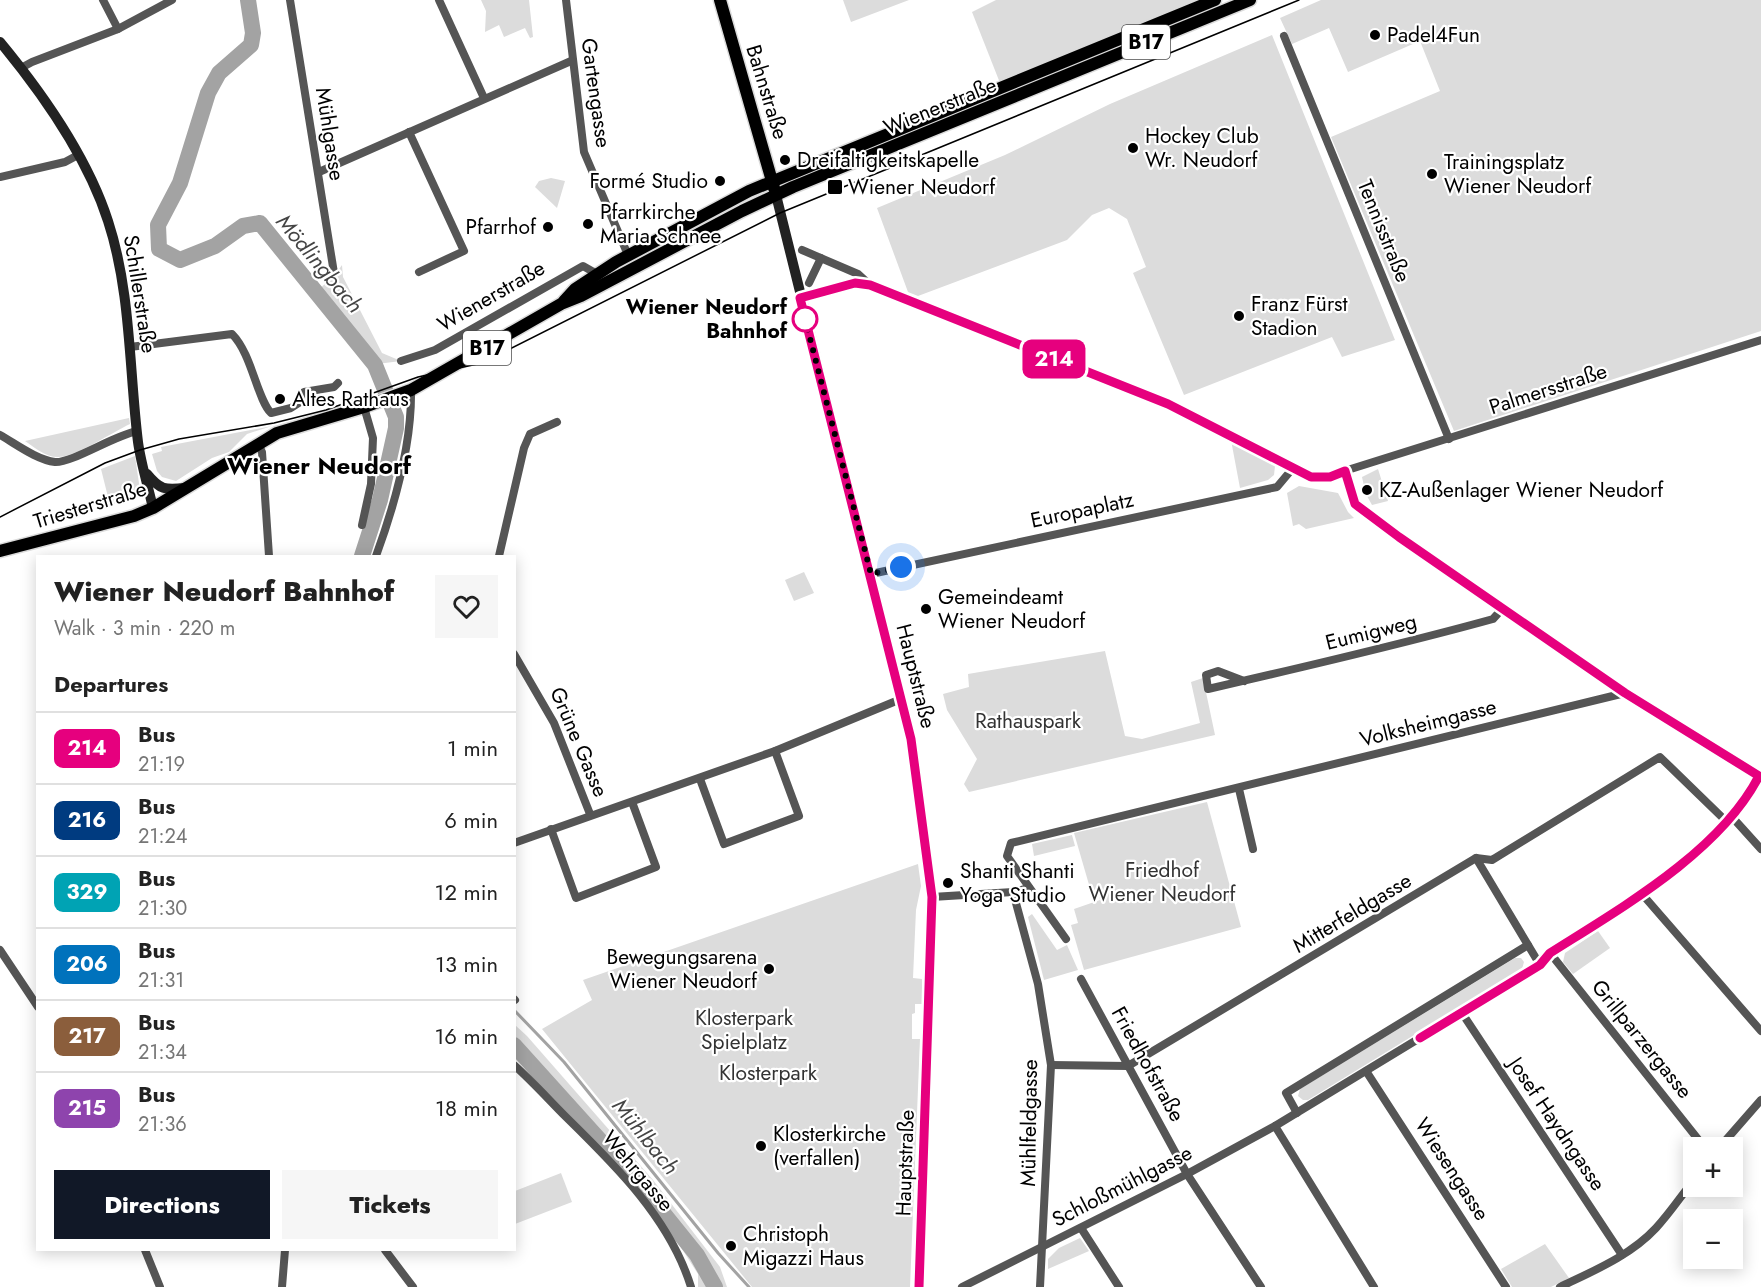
<!DOCTYPE html>
<html lang="en">
<head>
<meta charset="utf-8">
<style>
	:root { --surface:#fff; --page:#f6f6f6; --text:#222; --muted:#767676; --line:#e0e0e0; --accent:#111827 }
	body { margin:0; font-family:Jost,sans-serif; background:var(--page); color:var(--text); height:100vh; display:flex; flex-direction:column; font-size:22px; white-space:nowrap }
	* { box-sizing:border-box; margin:0 }
	p { font-size:20px; color:var(--muted) }
	.icon { flex:none; width:33px; height:33px; fill:none; stroke:currentColor; stroke-width:2; stroke-linecap:round; stroke-linejoin:round }
	.map { position:relative; flex:1; overflow:hidden }
	.side { position:absolute; left:36px; top:555px; width:480px; height:696px; display:flex; flex-direction:column; background:var(--surface); border-radius:0px; box-shadow:0 3px 15px #0003 }
	.side>* { flex:none }
	.badge { padding:0 12px; border-radius:9px; font-size:21px; line-height:39px }
	.tools { position:absolute; left:1683px; top:1137px; display:grid; gap:12px }
	.tools a { display:grid; place-items:center; width:60px; height:60px; border-radius:0px; background:var(--surface); box-shadow:0 3px 15px #0003; font-size:30px }
	.you { position:absolute; width:30px; height:30px; margin:-15px; border:4px solid #fff; border-radius:50%; background:#1a73e8; box-shadow:0 0 0 9px #1a73e833 }
	.map>.badge { position:absolute; translate:-50% -50%; box-shadow:0 0 0 3px #fff }
	h2 { padding:0 18px; font-size:22px; line-height:54px }
	.round { display:grid; place-items:center; flex:none; width:63px; height:63px; border-radius:0px; background:var(--page) }
	.overview { display:flex; align-items:center; justify-content:space-between; height:102px; padding:0 18px }
	h1 { font-size:28px; font-weight:800; line-height:45px }
	.action { display:flex; gap:12px; margin-top:auto; padding:12px 18px }
	.action a { flex:1; height:69px; border-radius:0px; background:var(--accent); color:#fff; font-size:24px; font-weight:800; line-height:69px; text-align:center }
	.action a+a { background:var(--page); color:var(--text) }
	ul { padding:0; list-style:none }
	li { display:flex; align-items:center; gap:18px; height:72px; padding:0 18px; border-top:2px solid var(--line) }
	li div { flex:1 }
	li b { display:block; font-size:22px }
	li em { font-style:normal }
	li .badge { min-width:66px; font-weight:700; text-align:center }
	.map>svg:first-child { display:block }
</style>
</head>
<body>
<div class="map">
<svg width="1761" height="1287" viewBox="0 0 1761 1287">
	<rect width="100%" height="100%" fill="#fff"/>
	<!-- green -->
	<g fill="#dcdcdc">
		<path d="M481 0H529L533 37 530 38 525 28 504 37 499 25 485 32 486 11Z"/>
		<path d="M843 0H909L851 22Z"/>
		<path d="M996 0H1198L1000 83 972 12Z"/>
		<path d="M1321 0H1761V331L1454 431 1331 137 1440 91 1420 41 1348 72 1329 28 1292 44 1280 18Z"/>
		<path d="M1272 35 1395 340 1342 357 1332 337 1184 395 1133 273 1146 267 1127 219 1109 208 1092 215 1067 240 918 296 908 292 877 208 1005 155 1110 104Z"/>
		<path d="M551 178 565 181 557 208 535 187 539 181Z"/>
		<path d="M342 265 343 277 382 353 401 361 377 364 317 291 335 275Z"/>
		<path d="M129 418 130 424C111 433 79 455 59 457 47 458 35 448 25 441Z"/>
		<path d="M272 426 247 434 229 452 212 458 176 481 162 477 157 471 152 454 162 451 161 447Z"/>
		<path d="M1231 440 1272 463 1275 466 1274 475 1268 480 1240 488Z"/>
		<path d="M135 456 141 497 110 505 101 469Z"/>
		<path d="M1378 469 1388 501 1372 505 1367 496 1372 493 1369 484 1364 486 1362 477Z"/>
		<path d="M1299 486 1338 493 1348 512 1354 518 1306 529 1299 524 1293 526 1287 493Z"/>
		<path d="M804 572 814 593 794 601 785 580Z"/>
		<path d="M1105 651 1125 736 1142 739 1200 723 1191 682 1203 678 1215 735 969 792 964 784 977 759 947 710 943 694 969 687 968 674Z"/>
		<path d="M1207 802 1241 927 1084 970 1071 925 1078 923 1074 909 1100 900 1098 893 1092 895 1074 833Z"/>
		<path d="M1072 835 1075 846 1034 856 1032 844Z"/>
		<path d="M918 864 921 886 916 910 913 978 922 979V1004H915V1013L912 1014V1039H920L910 1287H752L542 1029 592 1000 583 980Z"/>
		<path d="M1032 914 1057 950 1067 945 1078 970 1044 980 1028 917Z"/>
		<path d="M1598 931 1610 948 1573 974 1563 962 1565 953Z"/>
		<path d="M1515 958H1521L1524 962 1522 969 1308 1100H1303L1298 1096 1300 1089Z"/>
		<path d="M515 1025 527 1036 653 1180 720 1267 727 1287H698V1274L655 1207 657 1201 601 1134 589 1133 515 1059Z"/>
		<path d="M561 1173 572 1202 515 1224V1191Z"/>
		<path d="M1080 1238 1089 1251 1048 1269V1259L1059 1248Z"/>
		<path d="M1545 1244 1569 1278 1551 1287H1512L1501 1269Z"/>
	</g>
	<g fill="none" stroke-linecap="round" stroke-linejoin="round">
		<!-- stream -->
		<path stroke="#a3a3a3" stroke-width="3" d="M514 1010 564 1062 718 1253 749 1287"/>
		<!-- river -->
		<g stroke="#a3a3a3" stroke-width="16">
			<path d="M248 0 253 33 251 45 219 73 208 93 180 183 158 225 159 249 180 260 215 246 243 226 260 223 375 365 396 417V428L380 500 362 556"/>
			<path d="M514 1045 643 1188 697 1255 715 1287"/>
		</g>
		<defs>
			<g id="primary">
				<path d="M720 0 774 188"/>
				<path d="M564 301 575 289 616 262 749 191 1215 0"/>
				<path d="M0 551 134 516 153 508 277 433 364 407 411 390 561 304 581 296 742 211 793 187 1250 0"/>
			</g>
		</defs>
		<!-- primary casing -->
		<use href="#primary" stroke="#dbdbdb" stroke-width="15"/>
		<!-- street -->
		<g stroke="#555" stroke-width="8">
			<path d="M103 0 118 29"/>
			<path d="M290 0 334 273"/>
			<path d="M439 0 484 98"/>
			<path d="M566 0 584 152 628 255"/>
			<path d="M1284 36 1449 439"/>
			<path d="M21 68 32 62 118 29 172 0"/>
			<path d="M409 132 464 251 419 272"/>
			<path d="M319 172 571 61"/>
			<path d="M0 177 65 162 78 155"/>
			<path d="M802 250 858 274 869 284"/>
			<path d="M809 283 821 258"/>
			<path d="M800 298 855 283 870 285 1168 404 1293 468 1319 479 1761 340"/>
			<path d="M130 347 232 334C252 354 257 399 271 413L291 408 302 401 304 392 334 387 338 383"/>
			<path d="M401 361 435 350 583 266 597 274"/>
			<path d="M0 435C16 444 37 460 55 462 72 463 113 436 137 431"/>
			<path d="M258 443 262 452 269 556"/>
			<path d="M1345 471 1355 504 1399 537 1625 693 1761 777"/>
			<path d="M362 525 371 484 373 438 364 407"/>
			<path d="M376 556C395 504 412 445 411 390"/>
			<path d="M499 556 524 448 530 434 557 422"/>
			<path d="M871 574 1277 487 1293 468"/>
			<path d="M514 654 554 723 590 814"/>
			<path d="M1244 681 1218 671 1206 675 1208 689C1304 667 1399 645 1493 619L1502 609"/>
			<path d="M700 779 724 844 799 816 775 751"/>
			<path d="M1239 789 1253 849"/>
			<path d="M1733 818 1761 849"/>
			<path d="M551 829 576 898 656 867 632 802"/>
			<path d="M514 843 775 751 901 699"/>
			<path d="M1476 858 1540 965"/>
			<path d="M1013 892 1038 984 1051 1065 1040 1287"/>
			<path d="M1642 894 1761 1031"/>
			<path d="M932 897 1013 892 1029 888"/>
			<path d="M1066 939 1007 856 1011 843 1625 693"/>
			<path d="M0 950 38 1007"/>
			<path d="M1550 953 1705 1148"/>
			<path d="M1081 979 1187 1174 1261 1287"/>
			<path d="M514 999 515 1000"/>
			<path d="M1462 1013 1622 1255"/>
			<path d="M514 1065C533 1082 549 1100 567 1118 616 1166 670 1219 691 1287"/>
			<path d="M1051 1065 1128 1066 1476 858 1492 860 1660 757 1728 823"/>
			<path d="M1366 1071 1506 1287"/>
			<path d="M1297 1113 1286 1093 1528 945"/>
			<path d="M1275 1126 1374 1287"/>
			<path d="M1719 1148 1761 1100"/>
			<path d="M1081 1228 1119 1287"/>
			<path d="M145 1250 160 1287"/>
			<path d="M385 1250 413 1287"/>
			<path d="M282 1287 285 1250"/>
			<path d="M962 1287 1187 1174 1275 1126 1540 965 1550 953C1621 908 1720 852 1759 776"/>
			<path d="M1560 1287C1593 1271 1630 1256 1656 1228 1670 1213 1681 1196 1694 1180"/>
		</g>
		<!-- secondary -->
		<g stroke="#222" stroke-width="10">
			<path d="M0 42C43 94 87 156 108 221 131 291 129 369 138 442 141 464 148 486 153 508"/>
			<path d="M776 195 911 739 932 897 919 1287"/>
			<path d="M147 474C160 490 165 490 185 488"/>
		</g>
		<!-- primary -->
		<use href="#primary" stroke="#000" stroke-width="12"/>
		<!-- tram -->
		<path stroke="#000" stroke-width="1.5" d="M0 517 105 463 140 450 179 439 274 423 326 410 418 377 482 363 780 213 1299 0"/>
	</g>
	<g fill="none" stroke-linecap="round" stroke-linejoin="round">
		<defs>
			<path id="line" d="M919 1287 932 897 911 739 800 298 855 283 870 285 1168 404 1311 477H1330L1345 471 1355 504 1399 537 1625 693 1759 776C1720 852 1621 908 1550 953L1540 965 1420 1038"/>
		</defs>
		<!-- line casing -->
		<use href="#line" stroke="#fff" stroke-width="14"/>
		<!-- line -->
		<use href="#line" stroke="#e6007e" stroke-width="9"/>
		<!-- walk -->
		<path stroke="#000" stroke-width="6" stroke-dasharray="0 10.8" d="M805 319 871 574 901 567"/>
	</g>
	<!-- markers -->
	<g fill="#000" stroke="#fff" stroke-width="2">
		<circle cx="1375" cy="35" r="6"/>
		<circle cx="1133" cy="148" r="6"/>
		<circle cx="785" cy="160" r="6"/>
		<circle cx="1432" cy="174" r="6"/>
		<circle cx="720" cy="181" r="6"/>
		<rect x="827" y="179" width="16" height="16" rx="3"/>
		<circle cx="588" cy="224" r="6"/>
		<circle cx="548" cy="227" r="6"/>
		<circle cx="1239" cy="316" r="6"/>
		<circle cx="280" cy="399" r="6"/>
		<circle cx="1367" cy="490" r="6"/>
		<circle cx="926" cy="609" r="6"/>
		<circle cx="948" cy="883" r="6"/>
		<circle cx="769" cy="969" r="6"/>
		<circle cx="761" cy="1146" r="6"/>
		<circle cx="731" cy="1246" r="6"/>
	</g>
	<circle fill="#fff" stroke="#e6007e" stroke-width="3" cx="805" cy="319" r="12"/>
	<g text-anchor="middle" dominant-baseline="central" stroke-width="4.5" stroke-linejoin="round" paint-order="stroke">
		<!-- shield labels -->
		<g fill="#fff" stroke="#4c4c4c" stroke-width="1.5">
			<rect x="1122" y="25" width="48" height="34" rx="4.5"/>
			<rect x="463" y="331" width="48" height="34" rx="4.5"/>
		</g>
		<g font-size="20" font-weight="bold" fill="#000">
			<text x="1146" y="42">B17</text>
			<text x="487" y="348">B17</text>
		</g>
		<!-- poi labels -->
		<g font-size="21" fill="#000" stroke="#fff" text-anchor="start">
			<text x="1387" y="35">Padel4Fun</text>
			<text x="1145" y="136">Hockey Club<tspan x="1145" dy="24">Wr. Neudorf</tspan></text>
			<text x="797" y="160">Dreifaltigkeitskapelle</text>
			<text x="1444" y="162">Trainingsplatz<tspan x="1444" dy="24">Wiener Neudorf</tspan></text>
			<text x="708" y="181" text-anchor="end">Formé Studio</text>
			<text x="848" y="187">Wiener Neudorf</text>
			<text x="600" y="212">Pfarrkirche<tspan x="600" dy="24">Maria Schnee</tspan></text>
			<text x="536" y="227" text-anchor="end">Pfarrhof</text>
			<text x="1251" y="304">Franz Fürst<tspan x="1251" dy="24">Stadion</tspan></text>
			<text x="292" y="399">Altes Rathaus</text>
			<text x="1379" y="490">KZ-Außenlager Wiener Neudorf</text>
			<text x="938" y="597">Gemeindeamt<tspan x="938" dy="24">Wiener Neudorf</tspan></text>
			<text x="960" y="871">Shanti Shanti<tspan x="960" dy="24">Yoga Studio</tspan></text>
			<text x="757" y="957" text-anchor="end">Bewegungsarena<tspan x="757" dy="24">Wiener Neudorf</tspan></text>
			<text x="773" y="1134">Klosterkirche<tspan x="773" dy="24">(verfallen)</tspan></text>
			<text x="743" y="1234">Christoph<tspan x="743" dy="24">Migazzi Haus</tspan></text>
		</g>
		<!-- street labels -->
		<g font-size="21" fill="#000" stroke="#fff">
			<text transform="translate(767 92) rotate(73)">Bahnstraße</text>
			<text transform="translate(596 93) rotate(82)">Gartengasse</text>
			<text transform="translate(940 106) rotate(-22)">Wienerstraße</text>
			<text transform="translate(330 134) rotate(81)">Mühlgasse</text>
			<text transform="translate(1384 231) rotate(68)">Tennisstraße</text>
			<text transform="translate(140 294) rotate(81)">Schillerstraße</text>
			<text transform="translate(491 296) rotate(-30)">Wienerstraße</text>
			<text transform="translate(1548 389) rotate(-18)">Palmersstraße</text>
			<text transform="translate(90 505) rotate(-17)">Triesterstraße</text>
			<text transform="translate(1082 510) rotate(-12)">Europaplatz</text>
			<text transform="translate(1371 632) rotate(-14)">Eumigweg</text>
			<text transform="translate(916 676) rotate(76)">Hauptstraße</text>
			<text transform="translate(1428 723) rotate(-14)">Volksheimgasse</text>
			<text transform="translate(579 742) rotate(67)">Grüne Gasse</text>
			<text transform="translate(1352 913) rotate(-31)">Mitterfeldgasse</text>
			<text transform="translate(1642 1039) rotate(51)">Grillparzergasse</text>
			<text transform="translate(1148 1064) rotate(61)">Friedhofstraße</text>
			<text transform="translate(1029 1123) rotate(-89)">Mühlfeldgasse</text>
			<text transform="translate(1557 1124) rotate(56)">Josef Haydngasse</text>
			<text transform="translate(905 1163) rotate(-88)">Hauptstraße</text>
			<text transform="translate(1452 1169) rotate(57)">Wiesengasse</text>
			<text transform="translate(638 1171) rotate(50)">Wehrgasse</text>
			<text transform="translate(1122 1186) rotate(-27)">Schloßmühlgasse</text>
		</g>
		<!-- stop labels -->
		<g font-size="21" font-weight="bold" fill="#000" stroke="#fff" text-anchor="end">
			<text x="787" y="307">Wiener Neudorf<tspan x="787" dy="24">Bahnhof</tspan></text>
		</g>
		<!-- park labels -->
		<g font-size="21" fill="#333" stroke="#fff">
			<text x="1028" y="721">Rathauspark</text>
			<text x="1162" y="870">Friedhof<tspan x="1162" dy="24">Wiener Neudorf</tspan></text>
			<text x="744" y="1018">Klosterpark<tspan x="744" dy="24">Spielplatz</tspan></text>
			<text x="768" y="1073">Klosterpark</text>
		</g>
		<!-- water labels -->
		<g font-size="22" font-style="italic" fill="#444" stroke="#fff">
			<text transform="translate(320 263) rotate(50)">Mödlingbach</text>
			<text transform="translate(646 1136) rotate(51)">Mühlbach</text>
		</g>
		<!-- quarter labels -->
		<g font-size="24" font-weight="bold" fill="#000" stroke="#fff">
			<text x="319" y="465">Wiener Neudorf</text>
		</g>
	</g>
</svg>
<div class="tools">
<a>+</a>
<a>−</a>
</div>
<div class="you" style="left:901px;top:567px"></div>
<b class="badge" style="left:1054px;top:359px;background:#e6007e;color:#fff">214</b>
<section class="side">
<div class="overview"><div><h1>Wiener Neudorf Bahnhof</h1><p>Walk · 3 min · 220 m</p></div><a class="round"><svg class="icon" aria-label="heart" viewBox="0 0 24 24"><path d="M12 20l-8-8c-3-5 5-10 8-4 3-6 11-1 8 4z"/></svg></a></div>
<h2>Departures</h2>
<ul>
<li><span class="badge" style="background:#e6007e;color:#fff">214</span><div><b>Bus</b><p>21:19</p></div><em>1 min</em></li>
<li><span class="badge" style="background:#003b80;color:#fff">216</span><div><b>Bus</b><p>21:24</p></div><em>6 min</em></li>
<li><span class="badge" style="background:#00a3b4;color:#fff">329</span><div><b>Bus</b><p>21:30</p></div><em>12 min</em></li>
<li><span class="badge" style="background:#0072bc;color:#fff">206</span><div><b>Bus</b><p>21:31</p></div><em>13 min</em></li>
<li><span class="badge" style="background:#8b5e3c;color:#fff">217</span><div><b>Bus</b><p>21:34</p></div><em>16 min</em></li>
<li><span class="badge" style="background:#8e44ad;color:#fff">215</span><div><b>Bus</b><p>21:36</p></div><em>18 min</em></li>
</ul>
<div class="action"><a>Directions</a><a>Tickets</a></div>
</section>
</div>
</body>
</html>
